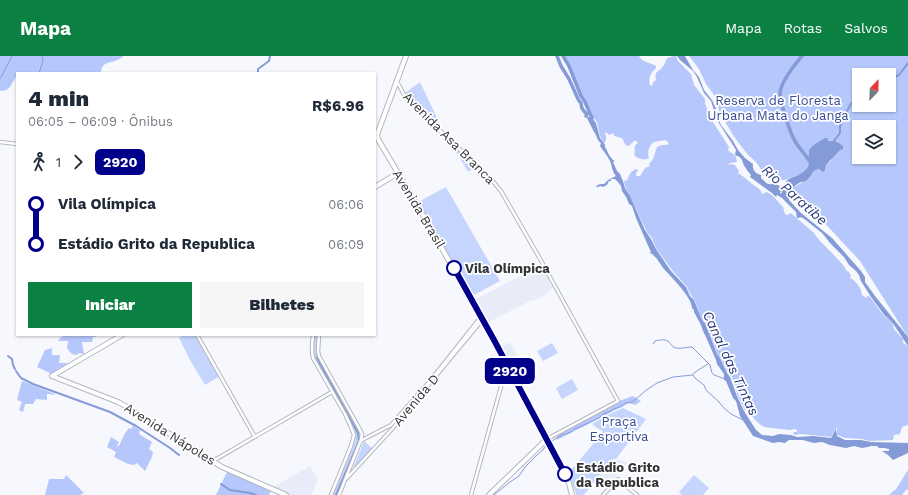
<!DOCTYPE html>
<html lang="pt">
<head>
<meta charset="utf-8">
<style>
	:root { --surface:#fff; --page:#f6f6f7; --text:#1f2937; --muted:#747a83; --accent:#0b8043 }
	body { margin:0; font-family:"Work Sans",sans-serif; background:var(--page); color:var(--text); height:100vh; display:flex; flex-direction:column; font-size:15px; white-space:nowrap }
	* { box-sizing:border-box; margin:0 }
	p { font-size:13px; color:var(--muted) }
	.icon { flex:none; width:22px; height:22px; fill:none; stroke:currentColor; stroke-width:2; stroke-linecap:round; stroke-linejoin:round }
	.map { position:relative; flex:1; overflow:hidden }
	.panel { position:absolute; left:16px; top:16px; width:360px; height:264px; display:flex; flex-direction:column; background:var(--surface); border-radius:0px; box-shadow:0 1px 3px #0004 }
	.panel>* { flex:none }
	.badge { padding:0 8px; border-radius:6px; font-size:14px; line-height:26px }
	.needle { width:26px; rotate:23deg }
	.buttons { position:absolute; left:852px; top:12px; display:grid; gap:8px }
	.buttons a { display:grid; place-items:center; width:44px; height:44px; border-radius:0px; background:var(--surface); box-shadow:0 1px 3px #0004; font-size:20px }
	.map>.badge { position:absolute; translate:-50% -50%; box-shadow:0 0 0 2px #fff }
	.legs { display:flex; align-items:center; gap:6px; height:44px; padding:0 12px; font-size:13px }
	.legs p { margin-inline-start:auto }
	.summary { display:flex; align-items:center; justify-content:space-between; height:68px; padding:0 12px }
	h1 { font-size:22px; font-weight:800; line-height:30px }
	.cta { display:flex; gap:8px; margin-top:auto; padding:8px 12px }
	.cta a { flex:1; height:46px; border-radius:0px; background:var(--accent); color:#fff; font-size:16px; font-weight:800; line-height:46px; text-align:center }
	.cta a+a { background:var(--page); color:var(--text) }
	ul { padding:0 12px; list-style:none }
	li { display:flex; align-items:center; gap:14px; height:40px; font-size:15px }
	li i { display:grid; place-items:center; width:6px; height:100%; margin:0 5px; background:currentColor }
	li i::after { content:''; width:10px; height:10px; margin:-5px; border:3px solid; border-radius:50%; background:var(--surface) }
	li p { margin-inline-start:auto }
	li:first-child i { background:linear-gradient(#0000 50%,currentColor 0) }
	li:last-child i { background:linear-gradient(currentColor 50%,#0000 0) }
	header { display:flex; align-items:center; gap:24px; box-sizing:border-box; height:56px; padding:0 20px; background:var(--accent); color:#fff }
	header strong { font-size:19px }
	nav { display:flex; gap:22px; margin-inline-start:auto; font-size:14px }
	.map>svg:first-child { display:block }
</style>
</head>
<body>
<header>
<strong>Mapa</strong>
<nav><a>Mapa</a><a>Rotas</a><a>Salvos</a></nav>
</header>
<div class="map">
<svg width="908" height="439" viewBox="0 0 908 439">
	<rect width="100%" height="100%" fill="#f7f8fe"/>
	<!-- built -->
	<g fill="#e7ecf8">
		<path d="M541 209 553 232 547 236V238L533 245 532 244 487 267 474 244Z"/>
		<path d="M510 286 518 301 509 306 500 291Z"/>
		<path d="M612 403 628 406 610 427 599 419Z"/>
		<path d="M310 410 318 423 311 439H288L272 432Z"/>
	</g>
	<!-- green -->
	<g fill="#c6d5fe">
		<path d="M420 26 440 68H438L405 37Z"/>
		<path d="M448 82 477 110 468 116Z"/>
		<path d="M446 131 500 225 470 241 416 147Z"/>
		<path d="M183 279H197L220 320 205 329 190 304 179 282Z"/>
		<path d="M313 279H318L317 291 318 299 358 370 362 380 339 439H332L355 385V374L314 301 312 294Z"/>
		<path d="M552 287 558 297 543 305 537 295Z"/>
		<path d="M572 323 578 334 562 343 556 332Z"/>
		<path d="M623 352 646 363 616 403H612L584 439H576L575 434 568 418 603 376 592 368 608 359Z"/>
		<path d="M364 385 373 393 352 415Z"/>
		<path d="M694 419 709 432 703 439H682L679 436Z"/>
	</g>
	<!-- forest -->
	<g fill="#b6c8fb" fill-rule="evenodd">
		<path d="M0 0H124C121 2 118 4 115 5 108 7 101 7 101 17H17V19L10 31 6 34 0 35Z"/>
		<path d="M564 0H639C643 7 650 6 656 10V12C651 17 648 21 650 29L652 30 653 26 656 24C654 14 659 17 663 10 665 9 665 5 666 4 668 1 673 0 676 0L678 5 691 18 694 29 705 43V47L711 63 729 91 728 94 730 96C735 99 736 99 737 106L730 107 727 109 731 108 735 109 739 115 738 118H740C744 121 747 124 751 127 755 130 761 133 762 138L767 136 772 139 783 151 785 158 788 159 790 157 792 158 814 177 819 184 831 196 844 210 846 214 849 216 851 220 850 222C856 225 862 233 862 239L867 242V240H868L870 241 881 256 885 261 889 263 893 269 894 273 903 283V287L908 290V369L902 371 900 378 894 379 893 384 869 385 862 383 845 382 837 379V371L831 381 800 378 796 379 793 378 794 376H797V374L794 373 790 374 764 371C760 369 755 364 752 360 750 356 750 354 747 351L745 355 737 338 732 321 727 316 720 301 717 298V297C713 286 708 276 705 265H703L702 264 695 245 689 236 687 231 672 214 656 192 652 182 647 176 625 130 624 125 627 124 631 116 636 113 638 114V115L636 117V120H640L645 112 650 110 649 108 653 103 657 91 662 89H667L669 87 665 84C662 85 657 85 654 86 649 89 647 97 649 102 645 105 637 103 634 99 636 94 632 90 638 87L636 85H634L629 90H628L625 88 622 82 614 80V78L613 77 610 79 605 76C606 79 607 84 604 88L600 80 597 66 593 61 591 56 588 52 587 49 580 39 578 30 570 9Z"/>
		<path d="M689 0H908V281L860 205 792 132 810 122 813 116 816 113H819L823 115 825 114 826 109 831 105 838 86 834 84 818 86 812 91 808 96 810 105 807 112 801 118 784 124 771 123 762 115 756 106 748 99 735 82 719 56 717 43 706 28 699 13ZM859 19H889V49H859ZM859 71H889V101H859Z"/>
		<path d="M65 279H96V281H93L92 286H82L84 298 79 297 77 299C71 299 70 296 67 292L68 285H58L60 282Z"/>
		<path d="M52 292V299H60L59 307H68L52 318 37 311 45 294Z"/>
		<path d="M22 325 55 338 54 339 50 338H47V344L36 343 33 348H25L23 356 19 354 22 346 17 344Z"/>
		<path d="M633 340 641 345 635 349 629 347 557 384 556 379 619 345Z"/>
		<path d="M133 370 140 374 139 378 152 386 149 393 153 396 152 401 145 415 137 407 134 409 128 408 114 401 116 396 107 391 111 381 119 386 117 390H119L124 379 129 372 131 373Z"/>
		<path d="M908 414V434L907 433 902 439H889L896 433Z"/>
		<path d="M227 416 271 435 269 439H216Z"/>
		<path d="M66 419 84 437 80 439H45L49 423H64Z"/>
	</g>
	<!-- water -->
	<g fill="#859bd7">
		<path d="M677 0H685L686 2 693 14 699 21 704 34 712 44 716 53V57L718 62 721 69 733 85 738 94 745 102 753 108C752 114 756 118 761 119V122C765 125 767 131 774 127 778 129 781 130 782 135L780 136 781 138 787 124C794 120 802 119 807 112 812 105 807 99 809 94 812 89 820 85 825 82H827L828 84 829 85C837 84 837 86 843 90V93L840 94 826 109 825 114 823 116 819 113C811 114 813 120 807 124 806 125 803 126 801 126 793 130 789 135 789 144L801 157 832 182 861 215 865 221V226L875 240 908 281V290L894 269 889 263 885 260 871 241 861 225 859 219 856 215 849 209 844 201 830 187 822 177 803 162 800 161 799 162H797L796 156 782 142 777 139 776 141 772 137 750 121 751 119C749 117 747 114 745 111 741 105 744 102 735 99L736 94 717 64 711 45 704 37 697 21 693 15 680 4Z"/>
		<path d="M586 60 592 62 596 67 600 82 605 89V91C608 95 609 102 615 105L613 106 617 115 620 118 623 125 625 132 630 140 645 174 651 183 656 193 671 215 686 231 690 240 694 244 702 264 705 267 717 298 720 302 727 317 730 321 737 340 744 355 756 374 762 379 773 380 779 378 791 379 797 381 813 380 831 382 836 373 837 380 845 384H861L871 386 908 387V397L893 404 888 399 882 395H889V393L884 392H879L877 390H871L868 391 862 392 854 390 846 392 830 389 822 386 814 387 803 384H789L785 387 779 386 773 387 753 380 740 360 736 345 733 342 726 325 724 324V318L717 308 716 304 706 281 703 275 701 269 694 256V254L692 252C692 241 671 221 663 212 660 208 658 203 654 200 652 197 652 198 649 197L651 196 650 194 636 162 632 150 629 148 627 143 626 141 622 135 621 130 618 126 615 123H611V125H609L607 129 603 131 601 130 598 131H596C598 128 600 128 604 128L608 124 616 120C612 116 612 109 610 105 607 99 604 96 600 90L601 87C597 85 597 79 594 76Z"/>
	</g>
	<g fill="none" stroke-linecap="round" stroke-linejoin="round">
		<!-- stream -->
		<g stroke="#859bd7" stroke-width="1">
			<path d="M39 17 43 5 42 0"/>
			<path d="M0 23 12 0"/>
			<path d="M653 288 655 285C659 284 664 283 668 285 671 288 672 291 676 292 682 293 686 291 692 291L710 309 712 317 714 319 725 323"/>
			<path d="M693 318 698 314 708 308"/>
			<path d="M550 386 562 379 571 376 574 373 582 370 599 362 603 358 611 355 613 353 620 351 626 347 632 346 642 338 645 335 657 327 673 321 693 319 695 322 704 329 706 334 719 346 724 352 731 358 743 364"/>
			<path d="M494 439 510 426 519 420 525 411 537 399 544 393V392L548 388"/>
		</g>
		<!-- canal -->
		<g stroke="#859bd7" stroke-width="2">
			<path d="M258 17V13L269 5 270 0"/>
			<path d="M889 23 899 19 908 7"/>
			<path d="M833 86 840 77V70L850 49 859 40"/>
			<path d="M8 300 12 303 13 309 15 313"/>
			<path d="M317 301 320 308 358 377 359 385 336 439"/>
			<path d="M16 315 21 322 33 328 110 356 136 370 170 392 179 399"/>
			<path d="M221 428 230 434 250 437 256 439"/>
		</g>
		<!-- river -->
		<g stroke="#859bd7" stroke-width="3.5">
			<path d="M557 0 561 10 569 23 578 43 580 46 581 47C581 52 583 55 587 58L586 60"/>
			<path d="M563 0 569 10 581 40 585 46 592 62"/>
			<path d="M802 0C795 8 780 27 780 38 780 45 790 77 794 83 798 93 808 99 811 109"/>
		</g>
		<defs>
			<g id="minor">
				<path d="M397 27 399 29 404 39 413 49 491 123 501 135 539 201 618 345 547 383"/>
				<path d="M0 86 17 88"/>
				<path d="M197 279 255 381"/>
				<path d="M313 279C312 287 311 295 313 302L345 358 351 371 354 379 351 390 331 439"/>
				<path d="M319 279 318 295 319 300 358 370 362 378 361 384 339 439"/>
				<path d="M362 384 391 369 430 325 481 261"/>
				<path d="M213 405 332 336"/>
				<path d="M347 422 393 372 482 264"/>
				<path d="M471 439 507 309"/>
				<path d="M603 439 618 423 637 439"/>
			</g>
			<g id="major">
				<path d="M406 0 378 76 377 80 379 85 423 159 494 284 558 404 569 427 572 439"/>
				<path d="M375 131 398 117"/>
				<path d="M52 320 118 346 127 351 222 411 286 439"/>
				<path d="M52 320 122 279"/>
				<path d="M489 439 547 383"/>
			</g>
		</defs>
		<!-- minor casing -->
		<use href="#minor" stroke="#b4b7bf" stroke-width="4.5"/>
		<!-- major casing -->
		<use href="#major" stroke="#b4b7bf" stroke-width="6"/>
		<!-- minor -->
		<use href="#minor" stroke="#fff" stroke-width="2.5"/>
		<!-- major -->
		<use href="#major" stroke="#fff" stroke-width="4"/>
	</g>
	<g fill="none" stroke-linecap="round" stroke-linejoin="round">
		<defs>
			<path id="line-1" d="M454 212 494 284 565 418"/>
		</defs>
		<!-- line-1 casing -->
		<use href="#line-1" stroke="#fff" stroke-width="9"/>
		<!-- line-1 -->
		<use href="#line-1" stroke="#00008b" stroke-width="6"/>
	</g>
	<!-- markers -->
	<g fill="#fff" stroke="#00008b" stroke-width="2">
		<circle cx="454" cy="212" r="7"/>
		<circle cx="565" cy="418" r="7"/>
	</g>
	<g text-anchor="middle" dominant-baseline="central" stroke-width="3.5" stroke-linejoin="round" paint-order="stroke">
		<!-- park labels -->
		<g font-size="13" fill="#394e97" stroke="#fff">
			<text x="778" y="44">Reserva de Floresta<tspan x="778" dy="15">Urbana Mata do Janga</tspan></text>
			<text x="619" y="365">Praça<tspan x="619" dy="15">Esportiva</tspan></text>
		</g>
		<!-- street labels -->
		<g font-size="13" fill="#343538" stroke="#fff">
			<text transform="translate(449 82) rotate(45)">Avenida Asa Branca</text>
			<text transform="translate(419 153) rotate(59)">Avenida Brasil</text>
			<text transform="translate(416 344) rotate(-50)">Avenida D</text>
			<text transform="translate(170 378) rotate(32)">Avenida Nápoles</text>
		</g>
		<!-- stop labels -->
		<g font-size="13" font-weight="bold" fill="#343538" stroke="#fff" text-anchor="start">
			<text x="465" y="212">Vila Olímpica</text>
			<text x="576" y="411">Estádio Grito<tspan x="576" dy="15">da Republica</tspan></text>
		</g>
		<!-- water labels -->
		<g font-size="14" font-style="italic" fill="#25367d" stroke="#fff">
			<text transform="translate(795 139) rotate(42)">Rio Paratibe</text>
			<text transform="translate(731 307) rotate(65)">Canal das Tintas</text>
		</g>
	</g>
</svg>
<div class="buttons">
<a><svg class="needle" viewBox="-14 -14 28 28"><path d="M0-13l5 13h-10z" fill="#e53935"/><path d="M0 13l5-13h-10z" fill="#747a83"/></svg></a>
<a><svg class="icon" aria-label="layers" viewBox="0 0 24 24"><path d="M12 4l9 5-9 5-9-5zM3 14l9 5 9-5"/></svg></a>
</div>
<b class="badge" style="left:510px;top:315px;background:#00008b;color:#fff">2920</b>
<section class="panel">
<div class="summary"><div><h1>4 min</h1><p>06:05 – 06:09 · Ônibus</p></div><b>R$6.96</b></div>
<div class="legs"><svg class="icon" aria-label="walk" viewBox="0 0 24 24"><circle cx="13" cy="4" r="2"/><path d="M13 8l-2 6 4 7M11 14l-3 7M7 12l3-4h3l4 4"/></svg>1<svg class="icon" aria-label="forward" viewBox="0 0 24 24"><path d="M9 5l7 7-7 7"/></svg><b class="badge" style="background:#00008b;color:#fff">2920</b></div>
<ul>
<li><i style="color:#00008b"></i><b>Vila Olímpica</b><p>06:06</p></li>
<li><i style="color:#00008b"></i><b>Estádio Grito da Republica</b><p>06:09</p></li>
</ul>
<div class="cta"><a>Iniciar</a><a>Bilhetes</a></div>
</section>
</div>
</body>
</html>
